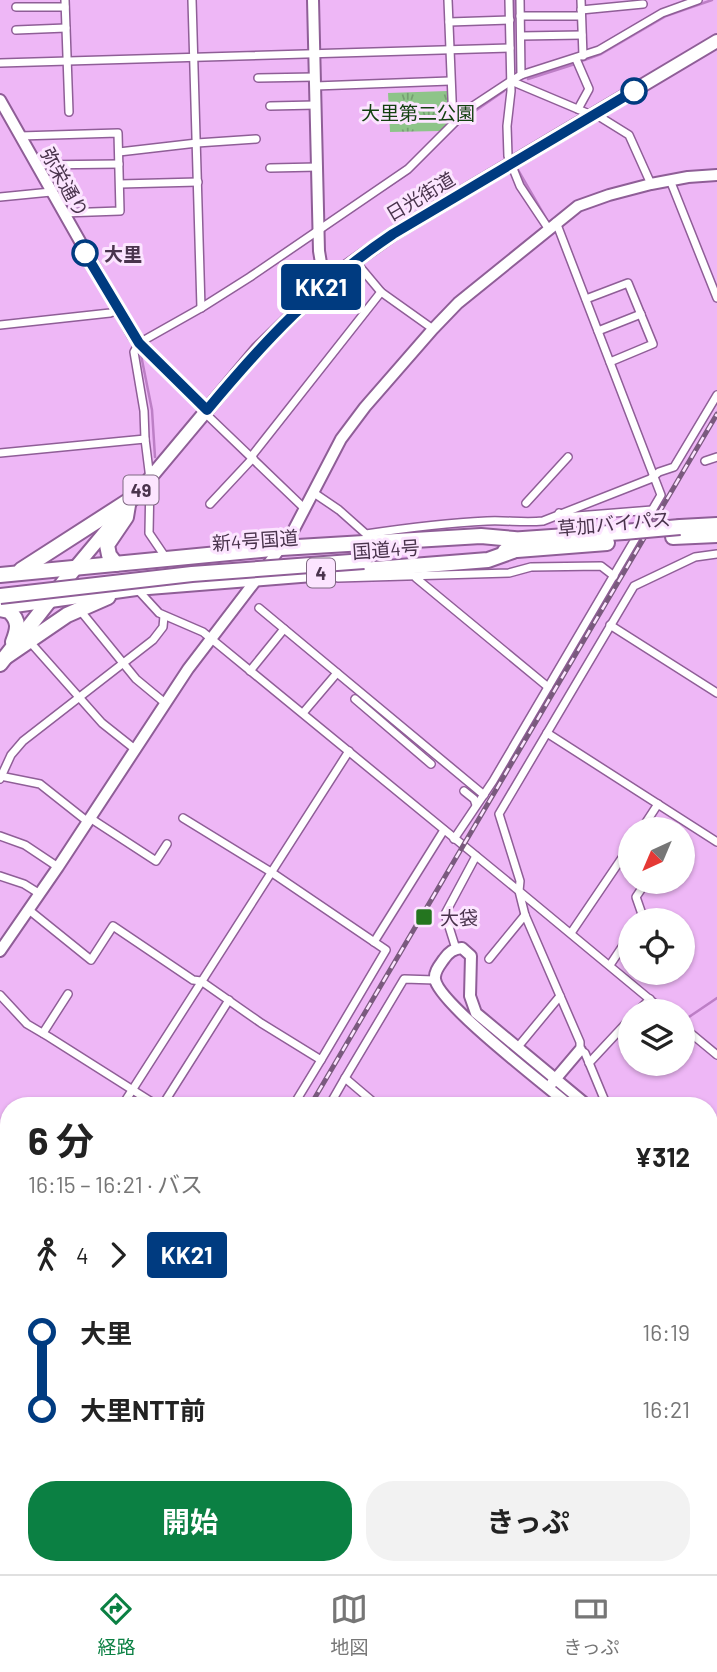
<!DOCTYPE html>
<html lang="ja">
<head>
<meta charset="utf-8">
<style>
	:root { --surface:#fff; --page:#f2f2f2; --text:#222; --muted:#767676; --line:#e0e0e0; --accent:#0b8043 }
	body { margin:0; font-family:Barlow,"Noto Sans JP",sans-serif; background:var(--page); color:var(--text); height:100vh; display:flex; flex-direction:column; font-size:26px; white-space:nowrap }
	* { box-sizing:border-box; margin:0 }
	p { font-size:23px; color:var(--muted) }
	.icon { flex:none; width:38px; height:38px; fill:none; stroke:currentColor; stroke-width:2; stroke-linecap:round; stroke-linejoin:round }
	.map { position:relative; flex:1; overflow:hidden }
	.drawer { position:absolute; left:0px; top:1097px; width:718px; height:478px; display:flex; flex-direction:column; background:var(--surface); border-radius:28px 28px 0 0; box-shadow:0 2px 5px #0004 }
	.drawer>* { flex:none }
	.badge { padding:0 14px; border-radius:5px; font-size:24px; line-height:46px }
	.needle { width:46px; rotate:224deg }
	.tools { position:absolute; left:618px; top:817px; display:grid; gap:14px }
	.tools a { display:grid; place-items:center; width:77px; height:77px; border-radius:50%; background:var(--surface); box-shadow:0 2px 5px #0004; font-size:35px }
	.map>.badge { position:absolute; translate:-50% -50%; box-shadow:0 0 0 4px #fff }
	.legs { display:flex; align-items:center; gap:10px; height:77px; padding:0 28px; font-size:23px }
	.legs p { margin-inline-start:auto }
	.summary { display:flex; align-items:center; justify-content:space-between; height:119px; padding:0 28px }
	h1 { font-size:38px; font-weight:700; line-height:52px }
	.primary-button { display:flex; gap:14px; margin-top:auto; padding:14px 28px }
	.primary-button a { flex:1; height:80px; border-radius:28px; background:var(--accent); color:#fff; font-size:28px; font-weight:700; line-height:80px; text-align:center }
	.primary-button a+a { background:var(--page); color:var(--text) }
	ul { padding:0 28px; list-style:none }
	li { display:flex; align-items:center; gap:24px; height:77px; font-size:26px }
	li i { display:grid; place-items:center; width:10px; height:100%; margin:0 9px; background:currentColor }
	li i::after { content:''; width:18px; height:18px; margin:-9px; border:5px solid; border-radius:50%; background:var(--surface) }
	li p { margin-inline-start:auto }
	li:first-child i { background:linear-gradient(#0000 50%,currentColor 0) }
	li:last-child i { background:linear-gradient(currentColor 50%,#0000 0) }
	.tabs { display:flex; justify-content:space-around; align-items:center; height:98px; border-top:2px solid var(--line); background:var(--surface); font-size:19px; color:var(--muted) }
	.tabs a { display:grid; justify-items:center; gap:4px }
	.tabs .active { color:var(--accent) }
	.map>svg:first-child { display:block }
</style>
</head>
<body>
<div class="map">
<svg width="717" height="1574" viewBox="0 0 717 1574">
	<defs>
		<pattern id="park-tufts" width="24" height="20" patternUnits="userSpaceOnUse" patternTransform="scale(1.75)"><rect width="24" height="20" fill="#8ec489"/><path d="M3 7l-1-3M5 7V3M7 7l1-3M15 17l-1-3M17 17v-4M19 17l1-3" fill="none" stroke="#76a072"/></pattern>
	</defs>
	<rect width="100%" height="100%" fill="#eeb7f6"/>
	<!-- park -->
	<path fill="url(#park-tufts)" d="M447 91 448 123 440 131 390 132 388 93Z"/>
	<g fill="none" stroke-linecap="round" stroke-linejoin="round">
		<!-- stream -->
		<g stroke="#bd7fc6" stroke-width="2.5">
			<path d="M514 0V71"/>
			<path d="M579 62 601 54 666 16 712 0"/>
			<path d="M528 79 575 64"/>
			<path d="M518 170 547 220"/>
			<path d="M385 189 409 173 462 120 504 91"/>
			<path d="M325 230 333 224"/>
			<path d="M141 355 152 410 155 457"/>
			<path d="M683 1021 717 998"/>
		</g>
		<defs>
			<g id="street">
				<path d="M65 0 69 112"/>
				<path d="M192 0 201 308"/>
				<path d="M448 0 453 123"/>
				<path d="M509 0 511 91 507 126 508 156 520 186 548 228"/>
				<path d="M520 0 521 75"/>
				<path d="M581 0 583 56"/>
				<path d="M16 7H65"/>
				<path d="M581 10 643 4"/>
				<path d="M520 16H581"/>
				<path d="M449 22 510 20"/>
				<path d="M16 30 66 28"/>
				<path d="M521 36 582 35"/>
				<path d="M576 59 589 89 578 109"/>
				<path d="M0 63 510 48"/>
				<path d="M258 78 315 77"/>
				<path d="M511 81 521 75 599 50 662 13 698 0"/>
				<path d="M315 86 450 81"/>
				<path d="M270 106 316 105"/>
				<path d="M597 113 600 117 629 135 651 184"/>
				<path d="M20 136 118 133 120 211 63 213"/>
				<path d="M119 152 197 143 256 139"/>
				<path d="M36 165 119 164"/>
				<path d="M270 168 318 167"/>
				<path d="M670 180 717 298"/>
				<path d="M120 184 198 182"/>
				<path d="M0 197 51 192"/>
				<path d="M355 261 381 292 433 329"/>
				<path d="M586 299 628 283 653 344 610 362"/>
				<path d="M0 325 110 313 118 310"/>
				<path d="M598 331 641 314"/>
				<path d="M205 413 305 509"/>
				<path d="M0 453 145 439"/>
				<path d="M251 457 381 292"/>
				<path d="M705 461 717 457"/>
				<path d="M314 493 339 510 366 534C406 528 446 523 487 521 506 520 524 523 543 521L650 479 659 472 674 467 717 395"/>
				<path d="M526 503 568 457"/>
				<path d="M210 504 253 458"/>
				<path d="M559 513 564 517 652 510"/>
				<path d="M166 558 149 533 150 479 145 439 144 411 134 352 139 343 201 308 250 277 408 169 467 110 511 81 587 113 589 118"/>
				<path d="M338 578 509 573 531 567 601 566 614 576"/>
				<path d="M416 578 548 687"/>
				<path d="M137 589 159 613 203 632 519 891 525 915 580 1042V1050L585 1053 607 1106"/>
				<path d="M259 608 484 795"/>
				<path d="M79 609 136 679 165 703"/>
				<path d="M610 625 717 693"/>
				<path d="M30 642 102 723 136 750"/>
				<path d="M250 671 284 629"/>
				<path d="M355 699 431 764"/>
				<path d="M303 713 337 673"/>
				<path d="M547 733 717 842"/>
				<path d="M0 776 40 784 88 822"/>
				<path d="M0 779 11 755 23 741 153 640 163 627 164 616"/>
				<path d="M464 791 474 799 476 805"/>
				<path d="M90 818 156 861 167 844"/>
				<path d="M641 830 658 804"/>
				<path d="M0 836 25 845 58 867"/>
				<path d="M454 839 493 781 661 495 556 222"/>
				<path d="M0 876 24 884 40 894"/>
				<path d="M29 910 91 960 113 926 193 980 201 981 261 1023 321 1060 386 950 271 872 183 818"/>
				<path d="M640 920 643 917 636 897 646 882"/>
				<path d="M571 933 630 846"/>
				<path d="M374 942 444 830"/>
				<path d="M456 949 445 914 476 856"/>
				<path d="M489 959 525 915"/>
				<path d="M610 965 630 935"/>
				<path d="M0 995 27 1024 49 1037 158 1106"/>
				<path d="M637 1012 650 999"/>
				<path d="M665 1012 519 891 520 881 499 814 634 586 695 557 717 554"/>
				<path d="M682 1026 717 1055"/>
				<path d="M43 1033 68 994"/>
				<path d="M517 1048 560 996"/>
				<path d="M589 1063 630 1019"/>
				<path d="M345 1078 404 979 435 980"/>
				<path d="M122 1106 349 751"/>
				<path d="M162 1106 229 1000"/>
				<path d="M293 1106 321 1060"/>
				<path d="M329 1106 345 1078 378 1106"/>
				<path d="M0 1156 9 1162"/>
				<path d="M709 1162 717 1136"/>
				<path d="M0 1257 9 1262"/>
				<path d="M709 1319 717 1310"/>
				<path d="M709 1325 717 1345"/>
				<path d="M7 1432 9 1429"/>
				<path d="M0 1458 9 1463"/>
				<path d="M709 1513 717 1500"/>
				<path d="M709 1551 717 1557"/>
				<path d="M104 1566 110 1574"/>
				<path d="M328 1566 335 1574"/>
				<path d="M394 1566 403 1574"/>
				<path d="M515 1567 522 1574"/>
				<path d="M23 1574 27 1566"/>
				<path d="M57 1574 71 1566"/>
				<path d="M592 1574 598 1566"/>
			</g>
			<g id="secondary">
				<path d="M313 0 319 251 321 263 331 278"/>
				<path d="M0 100 133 335 139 343 207 410"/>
				<path d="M0 951 58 867 188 669 292 533 341 439 365 407 433 329 458 303 578 206 609 195 651 184 688 177 717 175"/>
				<path d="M552 1083 580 1050"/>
				<path d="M570 1106C547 1086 438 1003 435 979 434 971 440 965 444 959 449 952 453 949 462 948L471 956 470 996 476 1013 588 1106"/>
				<path d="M709 1207 717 1214"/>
				<path d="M709 1221 717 1228"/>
				<path d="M709 1350 717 1371"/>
			</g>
			<path id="primary" d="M74 569 258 349 331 278 393 234 717 41"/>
			<g id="highway">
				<path d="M680 527 717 525"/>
				<path d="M673 537 717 535"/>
				<path d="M507 540 624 532"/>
				<path d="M505 551 607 543"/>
				<path d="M116 564 109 555 107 545 126 517 128 505"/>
				<path d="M21 570 136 496"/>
				<path d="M0 575 281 548 481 536 514 539"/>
				<path d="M0 607 136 588 488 560 513 551"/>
				<path d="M0 609 9 611C20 621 18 629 13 642"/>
				<path d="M7 656 67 615 108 597"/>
				<path d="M0 664 74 569"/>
			</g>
		</defs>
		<!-- street casing -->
		<use href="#street" stroke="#8f5e97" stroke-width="10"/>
		<!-- secondary casing -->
		<use href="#secondary" stroke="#8f5e97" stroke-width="14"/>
		<!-- primary casing -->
		<use href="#primary" stroke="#8f5e97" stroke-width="16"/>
		<!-- highway casing -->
		<use href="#highway" stroke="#8f5e97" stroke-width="18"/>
		<!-- street -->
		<use href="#street" stroke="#fff" stroke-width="7"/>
		<!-- secondary -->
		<use href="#secondary" stroke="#fff" stroke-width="10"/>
		<!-- primary -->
		<use href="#primary" stroke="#fff" stroke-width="12"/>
		<!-- highway -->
		<use href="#highway" stroke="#fff" stroke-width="14"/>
		<defs>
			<g id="rail">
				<path d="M310 1106 717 414"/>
				<path d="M39 1574 44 1566"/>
			</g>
		</defs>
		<!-- rail casing -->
		<use href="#rail" stroke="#7a5a7e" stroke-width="5"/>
		<!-- rail -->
		<use href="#rail" stroke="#fce5ff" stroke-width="2.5" stroke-dasharray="8" stroke-linecap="butt"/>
		<defs>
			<g id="highway-bridge">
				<path d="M624 532 680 527"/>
				<path d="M0 596 192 574 364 561"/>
			</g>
		</defs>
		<!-- highway-bridge casing -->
		<use href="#highway-bridge" stroke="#8f5e97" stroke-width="18" stroke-linecap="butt"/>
		<!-- highway-bridge -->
		<use href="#highway-bridge" stroke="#fff" stroke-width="14"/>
	</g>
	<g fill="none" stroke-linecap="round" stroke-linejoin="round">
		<defs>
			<path id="line-1" d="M85 253 139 343 207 410C266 339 316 286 393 234L634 91"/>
		</defs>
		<!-- line-1 casing -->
		<use href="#line-1" stroke="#fff" stroke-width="16"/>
		<!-- line-1 -->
		<use href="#line-1" stroke="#003b80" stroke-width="10"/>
	</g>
	<!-- markers -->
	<g fill="#fff" stroke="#003b80" stroke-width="3.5">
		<circle cx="634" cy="91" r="12"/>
		<circle cx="85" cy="253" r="12"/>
	</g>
	<rect fill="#24751f" stroke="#fce5ff" stroke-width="2.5" x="415" y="908" width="18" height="18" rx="3.5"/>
	<g text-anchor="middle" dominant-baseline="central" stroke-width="6" stroke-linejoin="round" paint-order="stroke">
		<!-- shield labels -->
		<g fill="#fce5ff" stroke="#7f6982" stroke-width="2">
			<rect x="123.5" y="475.5" width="35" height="29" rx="5"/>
			<rect x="307" y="558.5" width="28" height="29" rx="5"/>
		</g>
		<g font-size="18" font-weight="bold" fill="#4a344d">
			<text x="141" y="490">49</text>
			<text x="321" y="573">4</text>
		</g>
		<!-- park labels -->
		<g font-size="19" fill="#134110" stroke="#fce5ff">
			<text x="418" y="112">大里第二公園</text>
		</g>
		<!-- street labels -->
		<g font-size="19" fill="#4a344d" stroke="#fce5ff">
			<text transform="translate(65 182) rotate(61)">弥栄通り</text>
			<text transform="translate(420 196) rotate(-31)">日光街道</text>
			<text transform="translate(614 523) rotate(-5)">草加バイパス</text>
			<text transform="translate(255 540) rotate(-4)">新4号国道</text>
			<text transform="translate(386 549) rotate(-4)">国道4号</text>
		</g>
		<!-- stop labels -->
		<g font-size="19" font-weight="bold" fill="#4a344d" stroke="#fce5ff" text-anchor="start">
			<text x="104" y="253">大里</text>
		</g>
		<!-- poi labels -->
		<g font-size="19" fill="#4a344d" stroke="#fce5ff" text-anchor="start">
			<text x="440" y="917">大袋</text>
		</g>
	</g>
</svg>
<div class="tools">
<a><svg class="needle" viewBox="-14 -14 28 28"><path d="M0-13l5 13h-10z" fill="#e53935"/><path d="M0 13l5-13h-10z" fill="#767676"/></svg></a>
<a><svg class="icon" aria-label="locate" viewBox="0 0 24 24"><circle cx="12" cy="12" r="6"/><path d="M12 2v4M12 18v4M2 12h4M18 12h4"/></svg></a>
<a><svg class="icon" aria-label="layers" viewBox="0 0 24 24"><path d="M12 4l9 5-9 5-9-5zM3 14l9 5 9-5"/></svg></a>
</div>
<b class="badge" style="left:321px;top:287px;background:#003b80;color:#fff">KK21</b>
<section class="drawer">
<div class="summary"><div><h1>6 分</h1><p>16:15 – 16:21 · バス</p></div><b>¥312</b></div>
<div class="legs"><svg class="icon" aria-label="walk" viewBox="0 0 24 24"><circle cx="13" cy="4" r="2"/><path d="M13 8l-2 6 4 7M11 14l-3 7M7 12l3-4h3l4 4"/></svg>4<svg class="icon" aria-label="forward" viewBox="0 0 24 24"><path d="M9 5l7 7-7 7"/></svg><b class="badge" style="background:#003b80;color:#fff">KK21</b></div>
<ul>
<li><i style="color:#003b80"></i><b>大里</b><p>16:19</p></li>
<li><i style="color:#003b80"></i><b>大里NTT前</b><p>16:21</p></li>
</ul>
<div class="primary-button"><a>開始</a><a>きっぷ</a></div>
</section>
</div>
<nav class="tabs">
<a class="active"><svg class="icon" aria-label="directions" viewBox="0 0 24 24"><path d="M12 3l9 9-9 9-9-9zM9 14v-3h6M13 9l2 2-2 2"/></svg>経路</a>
<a><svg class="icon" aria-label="map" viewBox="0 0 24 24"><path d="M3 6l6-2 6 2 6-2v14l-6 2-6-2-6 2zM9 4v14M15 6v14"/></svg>地図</a>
<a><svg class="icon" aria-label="tickets" viewBox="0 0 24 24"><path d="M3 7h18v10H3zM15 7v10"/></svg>きっぷ</a>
</nav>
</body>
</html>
